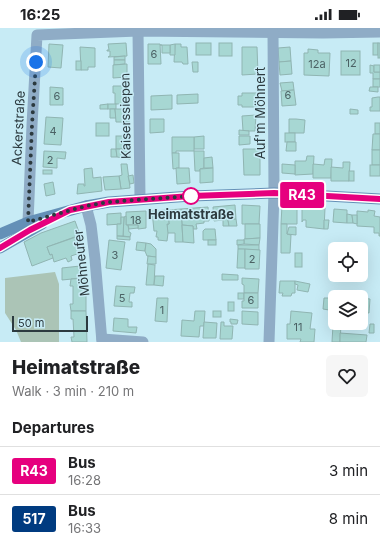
<!DOCTYPE html>
<html lang="en">
<head>
<meta charset="utf-8">
<style>
	:root { --surface:#fff; --page:#f6f6f6; --text:#202124; --muted:#757577; --line:#e0e0e0 }
	body { margin:0; font-family:Inter,sans-serif; background:var(--page); color:var(--text); height:100vh; display:flex; flex-direction:column; font-size:15px; white-space:nowrap }
	* { box-sizing:border-box; margin:0 }
	p { font-size:13px; color:var(--muted) }
	.icon { flex:none; width:22px; height:22px; fill:none; stroke:currentColor; stroke-width:2; stroke-linecap:round; stroke-linejoin:round }
	.map { position:relative; height:314px; overflow:hidden }
	.drawer { display:flex; flex-direction:column; background:var(--surface); flex:1 }
	.drawer>* { flex:none }
	.badge { padding:0 8px; border-radius:3px; font-size:14px; line-height:26px }
	.controls { position:absolute; left:328px; top:214px; display:grid; gap:8px }
	.controls a { display:grid; place-items:center; width:40px; height:40px; border-radius:6px; background:var(--surface); box-shadow:0 4px 16px #0002; font-size:20px }
	.scale { position:absolute; left:12px; bottom:10px; width:76px; box-sizing:border-box; padding-left:4px; border:2px solid #2c3a3f; border-top:0; font-size:11px; line-height:14px; white-space:nowrap; color:#2c3a3f; -webkit-text-stroke:3px #c7ebf5; paint-order:stroke }
	.you { position:absolute; width:20px; height:20px; margin:-10px; border:3px solid #fff; border-radius:50%; background:#1a73e8; box-shadow:0 0 0 6px #1a73e833 }
	.map>.badge { position:absolute; translate:-50% -50%; box-shadow:0 0 0 2px #fff }
	h2 { padding:0 12px; font-size:15px; line-height:36px }
	.round { display:grid; place-items:center; flex:none; width:42px; height:42px; border-radius:6px; background:var(--page) }
	.head { display:flex; align-items:center; justify-content:space-between; height:68px; padding:0 12px }
	h1 { font-size:19px; font-weight:800; line-height:30px }
	ul { padding:0; list-style:none }
	li { display:flex; align-items:center; gap:12px; height:48px; padding:0 12px; border-top:1px solid var(--line) }
	li div { flex:1 }
	li b { display:block; font-size:15px }
	li em { font-style:normal }
	li .badge { min-width:44px; font-weight:700; text-align:center }
	.status { display:flex; justify-content:space-between; align-items:center; height:28px; padding:0 20px; background:var(--surface); direction:ltr }
	.status svg { height:11px; fill:currentColor }
	.map>svg:first-child { display:block }
</style>
</head>
<body>
<div class="status"><b>16:25</b><svg viewBox="0 0 49 12"><path d="M0 12V9h3v3zM5 12V6h3v6zM10 12V3h3v9zM15 12V0h3v12zM26 1h20v11H26zM47 4h2v5h-2z"/></svg></div>
<div class="map">
<svg width="380" height="314" viewBox="0 0 380 314">
	<rect width="100%" height="100%" fill="#c7ebf5"/>
	<!-- green -->
	<path fill="#abc4b6" d="M55 244 59 256V314H21L16 302 5 285V250Z"/>
	<!-- building -->
	<g fill="#a7d7d3" stroke="#90b5b2">
		<path d="M126 15 127 28 108 29 110 28V23H107V22H109L108 16Z"/>
		<rect x="196" y="15" width="15" height="12"/>
		<rect x="219" y="15" width="13" height="13"/>
		<rect x="373" y="15" width="5" height="12"/>
		<rect x="378" y="15" width="2" height="15"/>
		<path d="M49 16 63 17 61 40 48 39Z"/>
		<path d="M148 16H160L161 36H148Z"/>
		<path d="M175 16H181V19H187L188 36H183L182 34H174Z"/>
		<path d="M175 16V27H170V17Z"/>
		<path d="M160 17H170V25H162V17Z"/>
		<path d="M80 19 95 20V39H88V42H81Z"/>
		<path d="M242 19H257L258 46 242 47Z"/>
		<path d="M290 19 291 33 279 34 278 20Z"/>
		<path d="M308 21 318 22V25H330L329 48 304 47V25H308Z"/>
		<rect x="341" y="23" width="19" height="24"/>
		<path d="M125 28V32H114V29Z"/>
		<path d="M114 32H125V36L114 37Z"/>
		<rect x="76" y="33" width="5" height="9"/>
		<path d="M291 33 292 46 280 47 279 34Z"/>
		<path d="M192 34H198V44H193Z"/>
		<path d="M127 36V49L113 50V37Z"/>
		<path d="M370 37 374 38V44H380V51H373V45H370Z"/>
		<rect x="374" y="37" width="6" height="7"/>
		<rect x="373" y="51" width="7" height="8"/>
		<path d="M293 54 294 62 282 63 280 55Z"/>
		<path d="M113 58H128V76H115V65H113Z"/>
		<path d="M50 59 63 60V77H50Z"/>
		<path d="M370 59H378V64L369 63Z"/>
		<path d="M294 62 296 77 282 78 281 63Z"/>
		<path d="M242 65H259V79H242V77H238V68H242Z"/>
		<path d="M198 66V75L177 76V67Z"/>
		<path d="M172 67V81L151 82V68Z"/>
		<path d="M378 69H380V83H370V79H372V70Z"/>
		<path d="M108 76V81H100V77Z"/>
		<rect x="108" y="76" width="8" height="5"/>
		<path d="M110 81H115L116 90H110Z"/>
		<path d="M115 81H128L129 94H116Z"/>
		<path d="M350 81 358 82V86H350Z"/>
		<path d="M256 87 255 103H243L242 88Z"/>
		<path d="M46 89 63 90 61 117 44 116Z"/>
		<path d="M150 91H164V104L150 105Z"/>
		<path d="M289 91H296L305 92 304 105H289Z"/>
		<rect x="96" y="95" width="13" height="13"/>
		<rect x="375" y="95" width="5" height="11"/>
		<path d="M239 102 249 103V107H239Z"/>
		<rect x="285" y="105" width="10" height="9"/>
		<path d="M373 106H380V122H372Z"/>
		<rect x="116" y="108" width="13" height="13"/>
		<path d="M204 108V121H194V109Z"/>
		<path d="M239 108H250V116L239 117Z"/>
		<path d="M172 109H194V123H176V125H172Z"/>
		<path d="M287 114H296V123H286Z"/>
		<path d="M111 121H116L117 129H111Z"/>
		<path d="M116 121H129L130 131 117 129Z"/>
		<path d="M243 121H260V147H244Z"/>
		<rect x="372" y="122" width="8" height="15"/>
		<path d="M44 123 66 124 65 131 57 130V140L43 139Z"/>
		<path d="M194 123H204V140L200 141V143H195Z"/>
		<path d="M172 125H179V140L173 141Z"/>
		<path d="M307 128H314L313 146 295 147V133H306Z"/>
		<path d="M212 129 213 140H204V130Z"/>
		<path d="M325 131H332L331 150H313V136L324 137Z"/>
		<path d="M343 134H350L349 153H331V139L343 140Z"/>
		<path d="M121 136H127L130 160 121 161 119 148 122 147Z"/>
		<path d="M282 136 295 137V146L282 145Z"/>
		<rect x="370" y="137" width="10" height="11"/>
		<path d="M92 140 93 150 101 149 102 163 77 166 78 156H84V158H85L84 141Z"/>
		<path d="M176 140H189L190 155 177 156Z"/>
		<path d="M213 140V154L200 155V141Z"/>
		<rect x="43" y="142" width="9" height="4"/>
		<rect x="349" y="143" width="5" height="10"/>
		<path d="M133 147 134 155 130 156 128 148Z"/>
		<path d="M119 148 121 161 105 162 103 149Z"/>
		<path d="M53 154 55 166 46 168 44 156Z"/>
		<path d="M235 177 236 191 228 192 229 198H223V192L214 193 213 179Z"/>
		<path d="M242 177 260 178 259 196H242Z"/>
		<path d="M282 177 297 178V196H281Z"/>
		<path d="M208 179 209 193H204V195L196 196 197 201H193V198L182 197 181 181Z"/>
		<path d="M302 179 325 180 324 201 306 199V192H303L302 194Z"/>
		<path d="M181 181 182 197 183 214H175V205H167V196H169L168 182Z"/>
		<path d="M334 181 347 182V195L333 194Z"/>
		<path d="M168 182 169 196H167L168 205 167 213 158 212V209H156L157 203H154L152 183Z"/>
		<path d="M368 182 375 183 374 188 380 189V208H379V205H374V199L357 198V183L368 184Z"/>
		<path d="M146 183V200L138 201V197H126V184Z"/>
		<path d="M121 185V196L107 197V186Z"/>
		<path d="M347 186 352 187 353 195H347Z"/>
		<path d="M352 187H357V196L353 195Z"/>
		<path d="M126 188V197H128L129 204 131 205 130 209 123 208 124 189Z"/>
		<path d="M121 189H124L123 208H117V196H121Z"/>
		<path d="M236 191 237 198H229L228 192Z"/>
		<path d="M324 192H329L328 201H324Z"/>
		<path d="M75 193 80 207 47 219 50 227 52 226 53 230 32 238 24 214 41 205Z"/>
		<path d="M245 196H260V210L245 211Z"/>
		<path d="M281 196H287V206L291 207 290 225H281Z"/>
		<path d="M128 197H138V200L129 201Z"/>
		<path d="M182 197 193 198 194 215 183 214Z"/>
		<path d="M289 199H296V207L287 206Z"/>
		<path d="M205 201H215L216 212H203V203Z"/>
		<path d="M117 208 130 209V212L117 211Z"/>
		<path d="M76 209 78 217 80 216 83 224 71 228 72 232 68 234 66 230 54 234 52 226 50 227 47 219Z"/>
		<path d="M260 210 259 217 244 216V211Z"/>
		<path d="M109 212 125 214 121 242 106 240Z"/>
		<rect x="208" y="212" width="8" height="5"/>
		<path d="M237 212H244V216L237 217Z"/>
		<path d="M137 214 146 215 145 223 136 222Z"/>
		<path d="M146 215 151 216 156 221V229L147 228 145 223Z"/>
		<path d="M238 217H259V222L238 221Z"/>
		<path d="M238 221H245V240H237Z"/>
		<path d="M245 221 260 222 259 241H245Z"/>
		<rect x="295" y="225" width="7" height="14"/>
		<path d="M148 228 156 229V236H147Z"/>
		<path d="M148 236 155 237 154 257H146Z"/>
		<path d="M80 238 82 250 62 252V240Z"/>
		<path d="M222 246 238 247V252H222Z"/>
		<path d="M155 248H164L163 258 154 257Z"/>
		<path d="M86 250V283H71L70 276H73V258H70L71 251Z"/>
		<path d="M242 250 259 251 258 265H244V257L242 256Z"/>
		<path d="M280 253H295V265H292L291 268H282L283 265H279Z"/>
		<path d="M295 253 310 256 308 264 297 262 298 257 295 256Z"/>
		<path d="M116 258 135 259 134 265H130L129 274H132V279L114 278Z"/>
		<rect x="238" y="265" width="6" height="6"/>
		<path d="M244 265H258V280H242V273H244Z"/>
		<path d="M157 270H168L167 294 155 293Z"/>
		<path d="M324 270H330L329 282 323 281Z"/>
		<path d="M361 270 370 271 369 285 361 284Z"/>
		<rect x="228" y="274" width="6" height="9"/>
		<path d="M71 283H86L87 314H72L71 309H74L73 291H71Z"/>
		<path d="M195 283H205L204 298H200L199 309 181 308 182 292 194 293Z"/>
		<rect x="213" y="283" width="8" height="6"/>
		<path d="M242 283 258 284V297L242 296Z"/>
		<path d="M291 283 312 285 310 301H315L314 314H300L301 311H287V296H290Z"/>
		<path d="M114 290 128 291V299H137L136 305 113 303Z"/>
		<path d="M230 291 238 292 237 296H231V294H230Z"/>
		<path d="M204 294 217 295 216 310H203Z"/>
		<path d="M221 294H224V298H233L232 311H220Z"/>
		<path d="M370 296H374V305H369Z"/>
		<path d="M333 297H341L340 314H332Z"/>
		<path d="M340 305 367 307 366 314H340Z"/>
	</g>
	<g fill="none" stroke-linecap="round" stroke-linejoin="round">
		<!-- minor -->
		<g stroke="#8facc6" stroke-width="11">
			<path d="M138 3 140 171"/>
			<path d="M86 178 91 197 95 231 102 314"/>
			<path d="M28 194 32 97 37 7 138 3 323 5 380 4"/>
			<path d="M102 311 143 314"/>
			<path d="M269 314 274 165 273 4"/>
		</g>
		<!-- secondary -->
		<g stroke="#6490b7" stroke-width="11">
			<path d="M0 206 28 194 86 178 109 174 191 168 274 165 380 171"/>
			<path d="M0 220 42 196"/>
		</g>
	</g>
	<g fill="none" stroke-linecap="round" stroke-linejoin="round">
		<defs>
			<path id="line" d="M0 220 30 202 70 182 109 174 191 168 274 165 380 171"/>
		</defs>
		<!-- line casing -->
		<use href="#line" stroke="#fff" stroke-width="9"/>
		<!-- line -->
		<use href="#line" stroke="#e6007e" stroke-width="6"/>
		<!-- walk -->
		<path stroke="#2c3a3f" stroke-width="4" stroke-dasharray="0 7.2" d="M36 34 32 97 28 194 86 178 109 174 191 168"/>
	</g>
	<!-- markers -->
	<circle fill="#fff" stroke="#e6007e" stroke-width="2" cx="191" cy="168" r="8"/>
	<g text-anchor="middle" dominant-baseline="central" stroke-width="3" stroke-linejoin="round" paint-order="stroke">
		<!-- number labels -->
		<g font-size="11" fill="#4b6164">
			<text x="154" y="26">6</text>
			<text x="351" y="35">12</text>
			<text x="317" y="36">12a</text>
			<text x="288" y="67">6</text>
			<text x="57" y="68">6</text>
			<text x="53" y="103">4</text>
			<text x="50" y="132">2</text>
			<text x="136" y="192">18</text>
			<text x="115" y="227">3</text>
			<text x="252" y="231">2</text>
			<text x="122" y="270">5</text>
			<text x="251" y="272">6</text>
			<text x="162" y="282">1</text>
			<text x="298" y="299">11</text>
		</g>
		<!-- street labels -->
		<g font-size="13" fill="#2c3a3f" stroke="#c7ebf5">
			<text transform="translate(260 85) rotate(-90)">Auf'm Möhnert</text>
			<text transform="translate(125 88) rotate(-91)">Kaiserssiepen</text>
			<text transform="translate(18 100) rotate(-87)">Ackerstraße</text>
			<text transform="translate(81 235) rotate(-96)">Möhneufer</text>
		</g>
		<!-- stop labels -->
		<g font-size="13" font-weight="bold" fill="#2c3a3f" stroke="#c7ebf5">
			<text x="191" y="186">Heimatstraße</text>
		</g>
	</g>
</svg>
<div class="controls">
<a><svg class="icon" aria-label="locate" viewBox="0 0 24 24"><circle cx="12" cy="12" r="6"/><path d="M12 2v4M12 18v4M2 12h4M18 12h4"/></svg></a>
<a><svg class="icon" aria-label="layers" viewBox="0 0 24 24"><path d="M12 4l9 5-9 5-9-5zM3 14l9 5 9-5"/></svg></a>
</div>
<div class="scale">50 m</div>
<div class="you" style="left:36px;top:34px"></div>
<b class="badge" style="left:302px;top:167px;background:#e6007e;color:#fff">R43</b>
</div>
<section class="drawer">
<div class="head"><div><h1>Heimatstraße</h1><p>Walk · 3 min · 210 m</p></div><a class="round"><svg class="icon" aria-label="heart" viewBox="0 0 24 24"><path d="M12 20l-8-8c-3-5 5-10 8-4 3-6 11-1 8 4z"/></svg></a></div>
<h2>Departures</h2>
<ul>
<li><span class="badge" style="background:#e6007e;color:#fff">R43</span><div><b>Bus</b><p>16:28</p></div><em>3 min</em></li>
<li><span class="badge" style="background:#003b80;color:#fff">517</span><div><b>Bus</b><p>16:33</p></div><em>8 min</em></li>
</ul>
</section>
</body>
</html>
